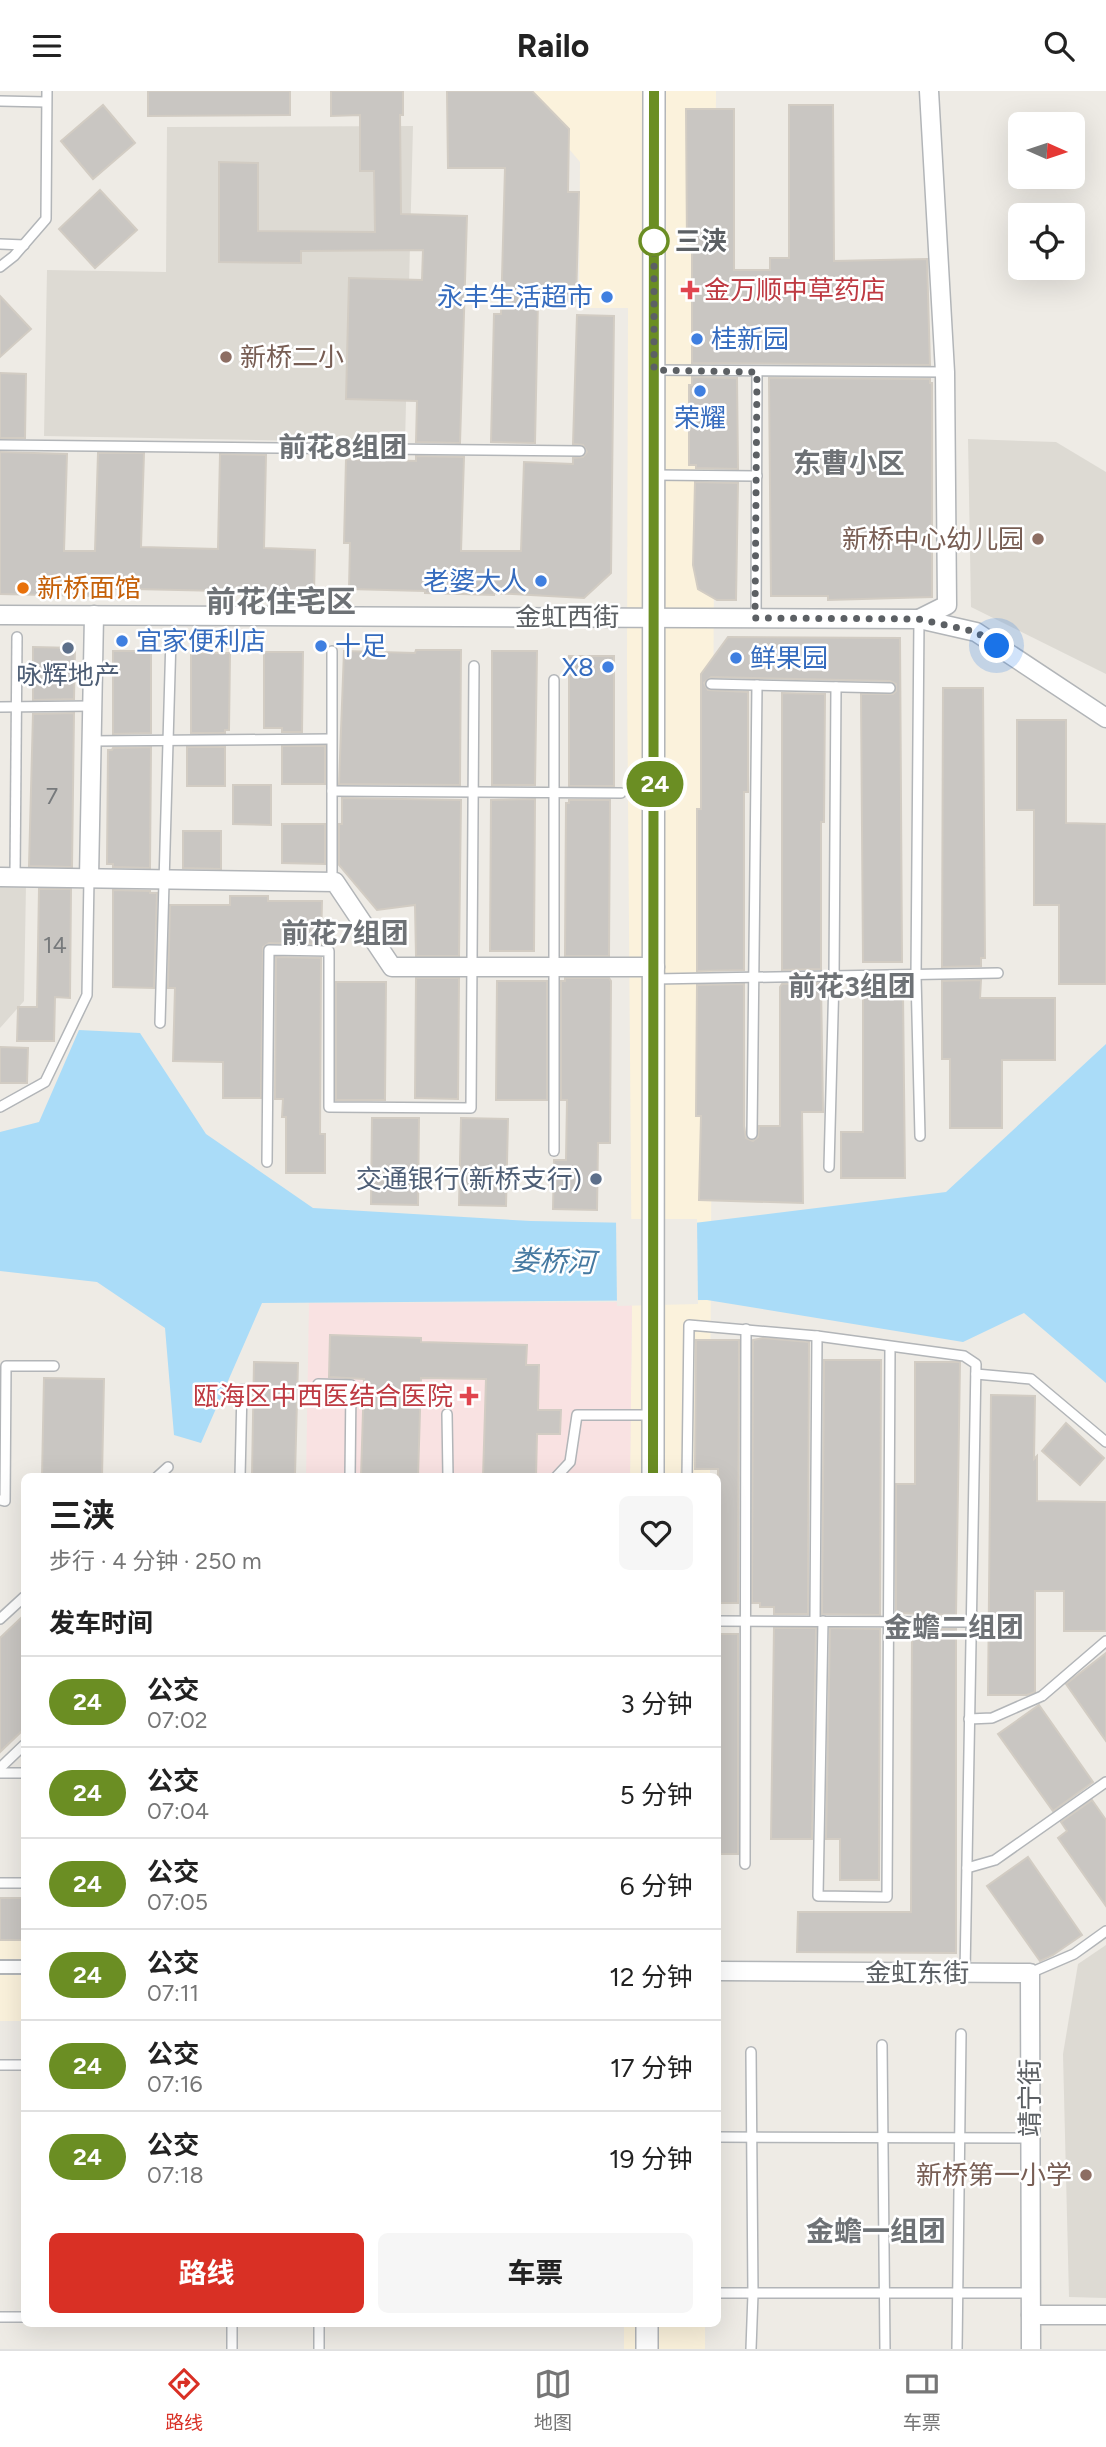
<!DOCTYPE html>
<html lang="zh">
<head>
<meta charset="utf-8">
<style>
	:root { --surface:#fff; --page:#f6f6f6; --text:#222; --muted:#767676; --line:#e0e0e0; --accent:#d93025 }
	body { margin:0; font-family:Figtree,"Noto Sans SC",sans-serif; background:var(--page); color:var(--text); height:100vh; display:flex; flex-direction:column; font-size:26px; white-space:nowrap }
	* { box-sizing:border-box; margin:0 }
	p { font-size:23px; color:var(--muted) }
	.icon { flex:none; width:38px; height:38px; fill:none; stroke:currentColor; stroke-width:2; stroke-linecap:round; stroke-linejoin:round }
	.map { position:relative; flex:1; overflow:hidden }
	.drawer { position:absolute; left:21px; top:1382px; width:700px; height:854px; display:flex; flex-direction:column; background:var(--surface); border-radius:10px; box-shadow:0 7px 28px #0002 }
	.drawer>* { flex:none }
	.badge { padding:0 14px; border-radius:23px; font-size:24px; line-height:46px }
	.needle { width:46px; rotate:93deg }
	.controls { position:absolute; left:1008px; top:21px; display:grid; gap:14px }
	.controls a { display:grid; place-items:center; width:77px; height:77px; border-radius:10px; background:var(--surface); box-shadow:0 7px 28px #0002; font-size:35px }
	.you { position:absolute; width:35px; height:35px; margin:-18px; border:5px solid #fff; border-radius:50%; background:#1a73e8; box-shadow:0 0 0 10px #1a73e833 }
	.map>.badge { position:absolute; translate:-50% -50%; box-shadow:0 0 0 4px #fff }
	h2 { padding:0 28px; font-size:26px; line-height:63px }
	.round { display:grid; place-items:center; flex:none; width:74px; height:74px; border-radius:10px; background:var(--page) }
	.overview { display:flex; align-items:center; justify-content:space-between; height:119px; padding:0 28px }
	h1 { font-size:33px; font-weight:700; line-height:52px }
	.action { display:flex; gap:14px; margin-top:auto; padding:14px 28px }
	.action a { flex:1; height:80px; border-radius:10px; background:var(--accent); color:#fff; font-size:28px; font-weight:700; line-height:80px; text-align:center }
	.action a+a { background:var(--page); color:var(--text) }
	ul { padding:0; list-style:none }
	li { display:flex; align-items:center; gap:21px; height:91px; padding:0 28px; border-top:2px solid var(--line) }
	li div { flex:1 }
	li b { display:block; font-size:26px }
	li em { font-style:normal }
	li .badge { min-width:77px; font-weight:700; text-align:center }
	header { display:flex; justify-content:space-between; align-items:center; height:91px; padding:0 28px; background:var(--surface); font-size:32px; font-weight:700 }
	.menu { display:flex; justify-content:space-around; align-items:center; height:98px; border-top:2px solid var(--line); background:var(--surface); font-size:19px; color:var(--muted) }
	.menu a { display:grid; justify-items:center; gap:4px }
	.menu .active { color:var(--accent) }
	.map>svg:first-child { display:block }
</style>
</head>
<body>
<header><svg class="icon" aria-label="menu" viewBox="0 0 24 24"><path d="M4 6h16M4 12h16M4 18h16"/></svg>Railo<svg class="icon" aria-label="search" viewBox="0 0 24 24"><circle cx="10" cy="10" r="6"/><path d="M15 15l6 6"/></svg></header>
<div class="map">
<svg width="1106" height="2258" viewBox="0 0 1106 2258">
	<rect width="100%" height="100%" fill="#eeebe5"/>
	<!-- commercial -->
	<g fill="#fbf2dc">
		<path d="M520 0H716L710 1386H630L632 1223 627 577 628 217H579L580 71Z"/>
		<rect x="0" y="1816" width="24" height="114"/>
		<rect x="624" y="2233" width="81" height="25"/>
	</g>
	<!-- education -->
	<g fill="#dddad3">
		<path d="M413 35 405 352 44 345 47 179 166 181 167 36Z"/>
		<path d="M968 348 1056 351 1106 381V583L971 516Z"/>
		<path d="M0 793H26L24 910 0 937Z"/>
		<path d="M1106 1854V2207L1069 2206 1063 1963 1078 1873Z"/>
	</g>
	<!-- medical -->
	<path fill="#f9e2e2" d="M632 1211 630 1386H306L309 1212Z"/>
	<!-- water -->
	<path fill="#aadcf8" d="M79 939 140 942 206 1043 313 1117 531 1130 686 1133 946 1101 1106 953V1292L1024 1222 963 1251 707 1209 262 1212 201 1352 174 1344 165 1237 97 1191 0 1180V1041L39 1031Z"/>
	<!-- pier -->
	<path fill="#eeebe5" d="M616 1128H697L698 1213 617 1215Z"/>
	<!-- building -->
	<g fill="#c9c6c2" stroke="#d2ccc3" stroke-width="2">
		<path d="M148 0H290V24L148 25Z"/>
		<path d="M331 0H403V24H400L401 123 467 125 460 352 416 351 417 310 346 308 349 187 422 189 423 159 301 160V172L219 171V71L258 72V140L375 141 374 80H360V24L331 25Z"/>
		<path d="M447 0H532L569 38 568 101H579L576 210 538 209 535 352 491 351 494 223H501L505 77H448Z"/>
		<path d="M103 14 135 52 93 88 61 50Z"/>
		<path d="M789 14H833L834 170 927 168 930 274 692 272V153H687L686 18H734V179H770V167H789Z"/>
		<path d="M100 99 137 139 95 177 59 138Z"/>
		<path d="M0 205 31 238 0 266Z"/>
		<path d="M577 224 614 225 611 482 584 507 494 502V504L425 502V500L349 498 350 452H344L346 368 416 370V365L464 366 461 460H521L524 371 573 373V367L583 366 587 361 583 354 573 353Z"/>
		<path d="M0 282 26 283 25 347H0Z"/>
		<path d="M692 286 737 287 738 378 696 377V374H689V294H692Z"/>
		<path d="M769 287 930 288V292H932V506L828 509V505H771Z"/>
		<path d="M0 361 67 363 64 460H95L98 362H144L141 456 218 458 220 363 266 364 264 457 315 459 314 502 90 497V505L0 503Z"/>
		<path d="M695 391 738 392 736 509H717L698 498 693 474Z"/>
		<path d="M728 546 900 547 902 871H863L861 603H893L896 600V593L890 590 711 586 704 592 708 599 748 601V701H744V879L697 880V718H701V583Z"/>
		<path d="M33 556 75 557 74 608 33 609Z"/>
		<path d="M416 559H461L460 694 339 693 344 560 415 562Z"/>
		<path d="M113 560H151V642L113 643Z"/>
		<path d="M492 560H537L535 694H492Z"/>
		<path d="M264 561H303L302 641H282V637H264Z"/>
		<path d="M191 562H230L229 639H225V642H191Z"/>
		<rect x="569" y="565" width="45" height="130"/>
		<path d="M943 597H983L985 867H981V875L942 876Z"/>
		<path d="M782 602 825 603 824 731H821V878L782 879Z"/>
		<path d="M74 622 72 776 29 775 33 623Z"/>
		<path d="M1017 629H1066V732L1106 733V893H1059V814H1034V719H1017Z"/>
		<rect x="282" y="655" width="43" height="38"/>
		<path d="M151 656 150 777 113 776V773H107L108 659H112L113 657Z"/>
		<rect x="187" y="656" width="38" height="39"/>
		<path d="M233 694H271V734L233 733Z"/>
		<path d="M342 707 461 709 459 865H416L415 814 377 819 339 774V733H342Z"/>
		<path d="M535 708 534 860H490L491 709Z"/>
		<path d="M569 709H610L609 865H565L566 712H569Z"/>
		<path d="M282 733H325V773L282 772Z"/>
		<path d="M183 740H221V778L183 777Z"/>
		<path d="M39 798H71L70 907 55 906 54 950H17L18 916H37Z"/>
		<path d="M113 799 150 800V802H157L154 897 113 896Z"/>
		<path d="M230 805H268V810H322L321 853 269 852 263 856 261 1007H223V971L173 970 175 897H168L170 814H230Z"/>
		<path d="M276 866 321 867 320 1043H325V1082H286V1026H282L283 1008H275Z"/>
		<path d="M416 887H459L458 1008 415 1007Z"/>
		<path d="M565 887H609L611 890 610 1052H598L597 1119 553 1118 554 1069H566L567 1009H561V890H565Z"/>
		<path d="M981 889 980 907H1055V969H1002V1037H950V968H942V890Z"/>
		<path d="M497 890H547V1009H496Z"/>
		<path d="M336 891H386L385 1009H336Z"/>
		<path d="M821 892 823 1021H802L803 1112 699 1109 701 1025H696L697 894 744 893V1035L746 1047 753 1050 758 1046 759 1035H780V896L782 893Z"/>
		<path d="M863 901 903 902 905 1087H841V1041H863Z"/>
		<path d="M0 956 28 957 27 992H0Z"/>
		<path d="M372 1027H419L418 1114 371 1113Z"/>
		<path d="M461 1027 508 1028 506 1115 459 1114Z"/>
		<path d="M330 1244 421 1247V1251L527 1254 526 1274H539L538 1319H561L560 1343H537L536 1386H483L486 1288 421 1287 418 1386H361L364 1288 329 1286Z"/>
		<path d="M763 1247 809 1251 808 1523H774V1516H760V1512H752L753 1249Z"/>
		<path d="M696 1249H739L738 1512H718V1378H695Z"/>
		<path d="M824 1269H881L880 1524 822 1523Z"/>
		<path d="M254 1271 298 1272 295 1384H252Z"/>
		<path d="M915 1271H960L956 1524 896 1522V1393H915Z"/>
		<path d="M44 1287 104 1288 102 1386H42Z"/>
		<path d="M991 1304 1035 1305 1034 1368 1037 1365V1410L1106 1411V1540H1064V1500H1035V1601L1027 1604H988Z"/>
		<path d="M1066 1332 1104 1367 1080 1394 1042 1360Z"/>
		<path d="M24 1524V1638L0 1661V1547Z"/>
		<path d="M774 1537H816L812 1748H771Z"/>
		<path d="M830 1537 880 1538 879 1789H840V1748H826Z"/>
		<path d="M912 1538H956V1862L797 1861 798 1821H911Z"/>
		<rect x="718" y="1543" width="20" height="220"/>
		<path d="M1106 1562V1650L1066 1593Z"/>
		<path d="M1039 1614 1093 1691 1053 1720 998 1643Z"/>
		<path d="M1092 1709 1106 1729V1815L1058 1747 1067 1740 1061 1731Z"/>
		<path d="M1028 1766 1082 1844 1053 1864 1040 1870 987 1795Z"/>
		<rect x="0" y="1807" width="24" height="42"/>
	</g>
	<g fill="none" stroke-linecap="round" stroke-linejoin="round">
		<defs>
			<g id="service">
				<path d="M0 10 46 11"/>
				<path d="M0 153 24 154"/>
				<path d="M0 176 14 165 46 128 47 0"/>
				<path d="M654 279 945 281"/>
				<path d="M0 354 580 360"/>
				<path d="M654 384 757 385"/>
				<path d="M756 527 757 281"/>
				<path d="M919 528 916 885 920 1045"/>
				<path d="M711 593 890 597"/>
				<path d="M0 616 92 615"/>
				<path d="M91 650 331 648"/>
				<path d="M332 700 621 702"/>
				<path d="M15 786 17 546"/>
				<path d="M332 791V560"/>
				<path d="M655 888 998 882"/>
				<path d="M160 932 171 546"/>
				<path d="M0 1016 45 991 87 904 89 787"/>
				<path d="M752 1043 757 594"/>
				<path d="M554 1060V589"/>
				<path d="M267 1071 269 859 329 860V1016L471 1017 474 575"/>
				<path d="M829 1076 834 886 836 596"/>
				<path d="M976 1283 1031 1288 1106 1351"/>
				<path d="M318 1293 351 1294 350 1386"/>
				<path d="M447 1323 448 1386"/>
				<path d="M157 1386 168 1376"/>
				<path d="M240 1386 242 1298"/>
				<path d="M556 1386 570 1371 577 1324H652"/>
				<path d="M687 1386 689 1234 817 1245 964 1265 976 1273 965 1882"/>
				<path d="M0 1409 5 1410 6 1275H54"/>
				<path d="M0 1528 24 1506"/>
				<path d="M718 1530 971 1531"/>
				<path d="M815 1530 817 1245"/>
				<path d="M823 1530 818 1805 887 1806 890 1256"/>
				<path d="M969 1628 992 1627 1042 1605 1106 1550"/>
				<path d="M0 1677 24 1654"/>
				<path d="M0 1682H24"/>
				<path d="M745 1773 746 1238"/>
				<path d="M967 1777 995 1769 1106 1691"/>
				<path d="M0 1792H24"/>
				<path d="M1030 1882 1074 1863 1106 1840"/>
				<path d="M882 1954 885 2258"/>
				<path d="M0 1974H24"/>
				<path d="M718 2046 1030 2047"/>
				<path d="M718 2202H1031"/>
				<path d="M0 2226H24"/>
				<path d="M232 2258V2233"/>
				<path d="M319 2258V2233"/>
				<path d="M751 2258 753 2203 751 1961"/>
				<path d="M957 2258 961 1943"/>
			</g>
			<path id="pedestrian" d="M0 1876H24"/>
			<g id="minor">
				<path d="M0 524 919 528 976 541 1106 627"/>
				<path d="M919 528 947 514 945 281 929 0"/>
				<path d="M0 786 335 791 392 876H655"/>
				<path d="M89 787 94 524"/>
				<path d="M718 1880 1030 1882 1031 2258"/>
				<path d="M1031 2224H1106"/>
			</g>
			<g id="tertiary">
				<path d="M653 1386 654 0"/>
				<path d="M647 2258V2233"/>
			</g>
		</defs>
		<!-- service casing -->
		<use href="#service" stroke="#b2b5b8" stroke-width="12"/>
		<!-- pedestrian casing -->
		<use href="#pedestrian" stroke="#b2b5b8" stroke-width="16"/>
		<!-- minor casing -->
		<use href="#minor" stroke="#b2b5b8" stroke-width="21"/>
		<!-- tertiary casing -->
		<use href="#tertiary" stroke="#b2b5b8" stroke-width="24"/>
		<!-- service -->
		<use href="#service" stroke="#fff" stroke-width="9"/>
		<!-- pedestrian -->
		<use href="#pedestrian" stroke="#fff" stroke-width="12"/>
		<!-- minor -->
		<use href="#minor" stroke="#fff" stroke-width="18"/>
		<!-- tertiary -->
		<use href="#tertiary" stroke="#fff" stroke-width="21"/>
	</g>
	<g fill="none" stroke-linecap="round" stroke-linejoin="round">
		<defs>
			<path id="line" d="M653 1386 654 0"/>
		</defs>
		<!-- line casing -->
		<use href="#line" stroke="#fff" stroke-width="16"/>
		<!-- line -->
		<use href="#line" stroke="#6b8e23" stroke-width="10"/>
		<!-- walk -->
		<path stroke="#5c6064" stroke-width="7" stroke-dasharray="0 12.6" d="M654 150V279L757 281 755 527 919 528 976 541 997 555"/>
	</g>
	<!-- markers -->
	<circle fill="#fff" stroke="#6b8e23" stroke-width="3.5" cx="654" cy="150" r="14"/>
	<g fill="#e0444e" stroke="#fff" stroke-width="2.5">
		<path d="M686.5 188.5h7v7h7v7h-7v7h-7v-7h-7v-7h7z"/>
		<path d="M465.5 1294.5h7v7h7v7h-7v7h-7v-7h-7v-7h7z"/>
	</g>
	<g fill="#3f7fe0" stroke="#fff" stroke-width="2.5">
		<circle cx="607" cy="206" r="7"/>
		<circle cx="697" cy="248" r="7"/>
		<circle cx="700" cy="300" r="7"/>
		<circle cx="541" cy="490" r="7"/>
		<circle cx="122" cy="550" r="7"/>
		<circle cx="321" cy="555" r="7"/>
		<circle cx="736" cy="567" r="7"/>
		<circle cx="608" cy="576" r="7"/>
	</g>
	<g fill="#8d6e63" stroke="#fff" stroke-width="2.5">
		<circle cx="226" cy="266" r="7"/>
		<circle cx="1038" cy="448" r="7"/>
		<circle cx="1086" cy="2084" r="7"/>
	</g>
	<circle fill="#e8710a" stroke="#fff" stroke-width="2.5" cx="23" cy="497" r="7"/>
	<g fill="#5c6f8a" stroke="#fff" stroke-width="2.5">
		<circle cx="68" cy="557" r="7"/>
		<circle cx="596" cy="1088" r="7"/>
	</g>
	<g text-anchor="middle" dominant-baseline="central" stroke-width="5" stroke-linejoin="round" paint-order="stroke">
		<!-- number labels -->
		<g font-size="23" fill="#777a7c">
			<text x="52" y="705">7</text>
			<text x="55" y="854">14</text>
		</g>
		<!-- stop labels -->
		<g font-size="26" font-weight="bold" fill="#5c6064" stroke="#fff" text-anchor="start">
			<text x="675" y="150">三浃</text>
		</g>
		<!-- health labels -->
		<g font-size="26" fill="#be3a42" stroke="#fff" text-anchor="start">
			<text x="704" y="199">金万顺中草药店</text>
			<text x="453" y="1305" text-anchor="end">瓯海区中西医结合医院</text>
		</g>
		<!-- shop labels -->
		<g font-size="26" fill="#366cbe" stroke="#fff" text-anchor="start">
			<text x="593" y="206" text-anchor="end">永丰生活超市</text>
			<text x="711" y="248">桂新园</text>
			<text x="700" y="327" text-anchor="middle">荣耀</text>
			<text x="527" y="490" text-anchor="end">老婆大人</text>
			<text x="136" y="550">宜家便利店</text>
			<text x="335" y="555">十足</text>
			<text x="750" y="567">鲜果园</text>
			<text x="594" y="576" text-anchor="end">X8</text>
		</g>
		<!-- education labels -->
		<g font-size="26" fill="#785e54" stroke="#fff" text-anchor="end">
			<text x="240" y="266" text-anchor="start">新桥二小</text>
			<text x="1024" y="448">新桥中心幼儿园</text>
			<text x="1072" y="2084">新桥第一小学</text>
		</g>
		<!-- food labels -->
		<g font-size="26" fill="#c56008" stroke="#fff" text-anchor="start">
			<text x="37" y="497">新桥面馆</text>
		</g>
		<!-- street labels -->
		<g font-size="26" fill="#5c6064" stroke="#fff">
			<text x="567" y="526">金虹西街</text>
			<text x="917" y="1882">金虹东街</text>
			<text transform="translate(1030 2007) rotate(-90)">靖宁街</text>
		</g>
		<!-- service labels -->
		<g font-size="26" fill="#4e5e75" stroke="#fff">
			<text x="68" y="584">咏辉地产</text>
			<text x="582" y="1088" text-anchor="end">交通银行(新桥支行)</text>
		</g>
		<!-- neighbourhood labels -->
		<g font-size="28" font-weight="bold" fill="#6e7276" stroke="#fff">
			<text x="343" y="356">前花8组团</text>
			<text x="849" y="372">东曹小区</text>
			<text x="345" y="842">前花7组团</text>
			<text x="852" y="895">前花3组团</text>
			<text x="954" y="1536">金蟾二组团</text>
			<text x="876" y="2140">金蟾一组团</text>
		</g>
		<!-- water labels -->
		<g font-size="28" font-style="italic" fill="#4579a1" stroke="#fff">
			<text transform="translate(553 1170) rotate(2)">娄桥河</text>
		</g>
		<!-- quarter labels -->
		<g font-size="30" font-weight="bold" fill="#6e7276" stroke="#fff">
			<text x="281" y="510">前花住宅区</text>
		</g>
	</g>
</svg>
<div class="controls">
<a><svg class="needle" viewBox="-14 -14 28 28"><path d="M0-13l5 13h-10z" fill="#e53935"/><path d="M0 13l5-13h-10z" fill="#767676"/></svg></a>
<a><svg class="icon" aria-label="locate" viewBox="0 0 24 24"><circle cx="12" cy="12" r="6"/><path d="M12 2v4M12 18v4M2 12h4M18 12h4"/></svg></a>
</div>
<div class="you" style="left:997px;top:555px"></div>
<b class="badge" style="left:655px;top:693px;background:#6b8e23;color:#fff">24</b>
<section class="drawer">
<div class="overview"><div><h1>三浃</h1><p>步行 · 4 分钟 · 250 m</p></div><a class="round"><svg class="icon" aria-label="heart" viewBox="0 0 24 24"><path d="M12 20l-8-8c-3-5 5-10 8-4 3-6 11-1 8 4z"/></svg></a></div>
<h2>发车时间</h2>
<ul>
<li><span class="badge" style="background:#6b8e23;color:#fff">24</span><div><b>公交</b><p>07:02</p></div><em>3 分钟</em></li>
<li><span class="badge" style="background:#6b8e23;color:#fff">24</span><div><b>公交</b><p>07:04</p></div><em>5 分钟</em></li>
<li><span class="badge" style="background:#6b8e23;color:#fff">24</span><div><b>公交</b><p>07:05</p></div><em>6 分钟</em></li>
<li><span class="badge" style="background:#6b8e23;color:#fff">24</span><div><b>公交</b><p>07:11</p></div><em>12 分钟</em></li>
<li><span class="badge" style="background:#6b8e23;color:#fff">24</span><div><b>公交</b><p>07:16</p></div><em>17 分钟</em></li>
<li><span class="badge" style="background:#6b8e23;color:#fff">24</span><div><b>公交</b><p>07:18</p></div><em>19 分钟</em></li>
</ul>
<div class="action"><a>路线</a><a>车票</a></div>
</section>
</div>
<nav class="menu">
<a class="active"><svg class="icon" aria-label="directions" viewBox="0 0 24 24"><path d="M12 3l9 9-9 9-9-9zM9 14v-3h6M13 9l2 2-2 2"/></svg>路线</a>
<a><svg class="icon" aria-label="map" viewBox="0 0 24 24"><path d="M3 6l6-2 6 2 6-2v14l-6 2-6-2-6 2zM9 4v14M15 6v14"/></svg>地图</a>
<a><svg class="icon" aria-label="tickets" viewBox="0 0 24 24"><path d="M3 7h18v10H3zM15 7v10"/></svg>车票</a>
</nav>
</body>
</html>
